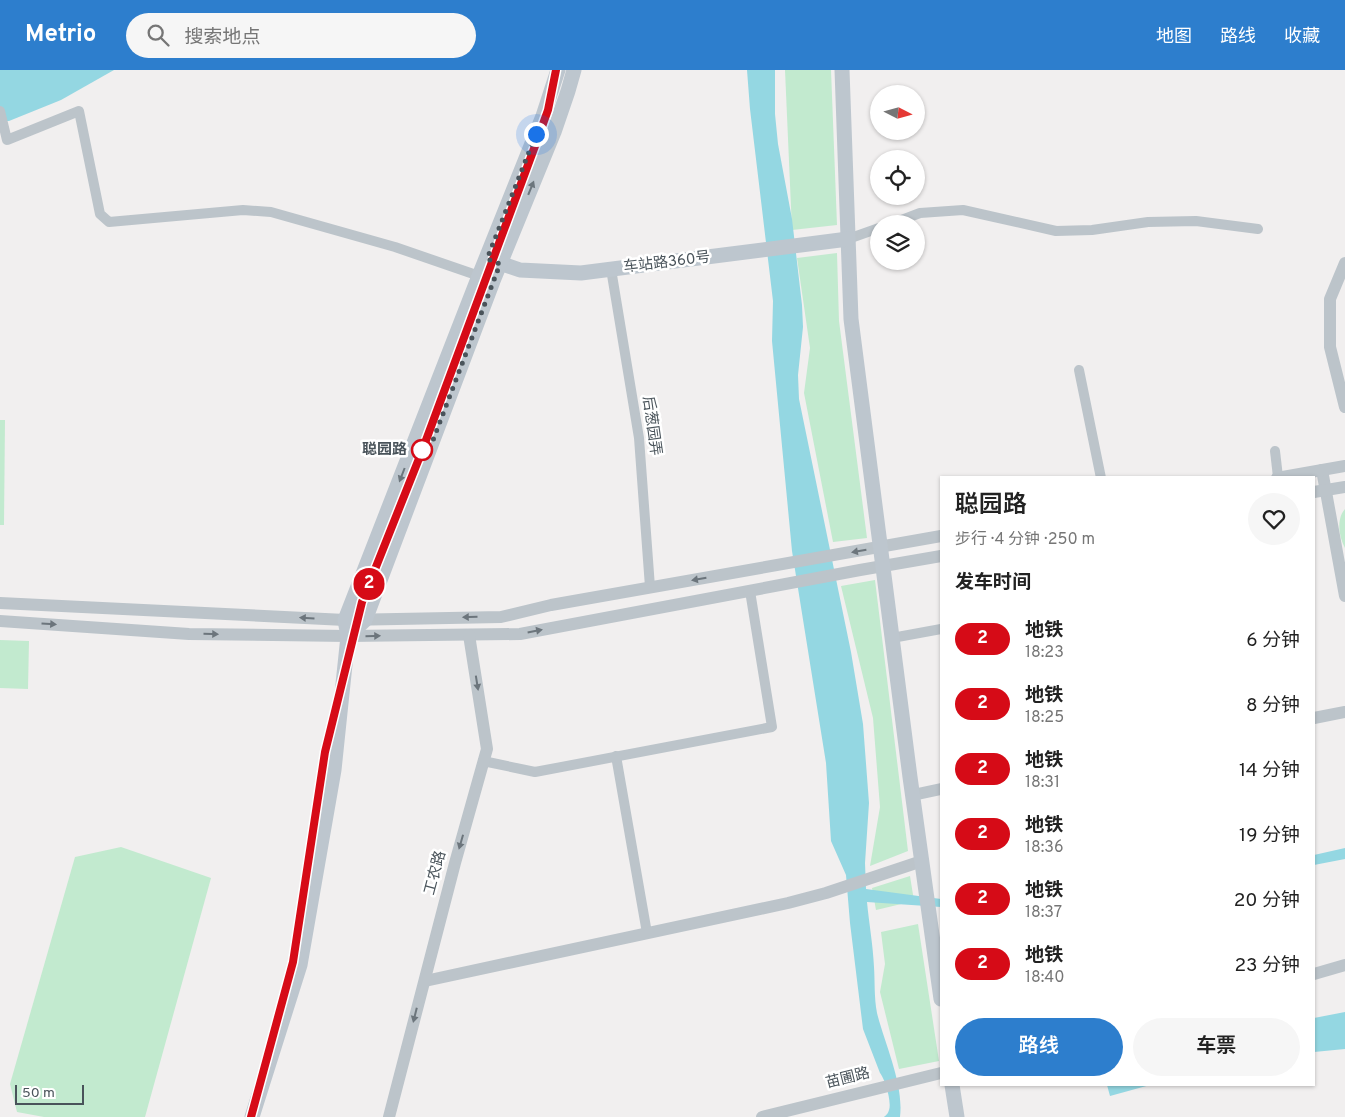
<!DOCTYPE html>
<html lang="zh">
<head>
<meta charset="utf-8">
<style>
	:root { --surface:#fff; --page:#f6f6f6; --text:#222; --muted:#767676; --accent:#2d7ecd }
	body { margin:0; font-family:Overpass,"Noto Sans SC",sans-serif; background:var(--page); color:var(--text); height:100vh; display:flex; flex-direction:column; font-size:19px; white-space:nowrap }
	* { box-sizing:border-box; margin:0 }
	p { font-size:16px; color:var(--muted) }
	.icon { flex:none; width:28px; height:28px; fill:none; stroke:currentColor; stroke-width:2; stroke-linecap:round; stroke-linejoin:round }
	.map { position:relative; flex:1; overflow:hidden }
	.drawer { position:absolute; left:940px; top:406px; width:375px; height:610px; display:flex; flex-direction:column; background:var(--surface); border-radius:0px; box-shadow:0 1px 4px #0004 }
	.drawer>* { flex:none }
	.badge { padding:0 10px; border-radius:16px; font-size:18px; line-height:32px }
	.needle { width:32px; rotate:96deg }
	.tools { position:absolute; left:870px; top:15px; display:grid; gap:10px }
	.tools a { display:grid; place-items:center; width:55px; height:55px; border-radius:50%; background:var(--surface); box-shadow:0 1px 4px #0004; font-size:25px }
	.scale { position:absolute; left:15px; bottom:12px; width:69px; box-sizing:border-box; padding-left:5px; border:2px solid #49535a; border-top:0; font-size:14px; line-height:18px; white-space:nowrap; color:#49535a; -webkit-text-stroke:4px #fff; paint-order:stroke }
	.you { position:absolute; width:25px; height:25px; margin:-12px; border:4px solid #fff; border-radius:50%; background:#1a73e8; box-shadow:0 0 0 8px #1a73e833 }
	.map>.badge { position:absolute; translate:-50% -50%; box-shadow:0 0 0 2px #fff }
	h2 { padding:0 15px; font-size:19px; line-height:45px }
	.round { display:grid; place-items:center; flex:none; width:52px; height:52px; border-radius:26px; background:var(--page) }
	.headline { display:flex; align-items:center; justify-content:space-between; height:85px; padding:0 15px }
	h1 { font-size:24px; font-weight:600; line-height:38px }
	.primary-button { display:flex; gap:10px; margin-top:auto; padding:10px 15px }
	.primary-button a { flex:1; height:58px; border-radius:30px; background:var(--accent); color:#fff; font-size:20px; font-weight:600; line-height:58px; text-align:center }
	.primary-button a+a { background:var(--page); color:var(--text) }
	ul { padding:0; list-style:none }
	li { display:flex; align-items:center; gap:15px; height:65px; padding:0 15px }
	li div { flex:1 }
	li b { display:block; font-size:19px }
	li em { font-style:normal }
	li .badge { min-width:55px; font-weight:700; text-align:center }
	header { display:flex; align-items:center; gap:30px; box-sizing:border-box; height:70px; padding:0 25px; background:var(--accent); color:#fff }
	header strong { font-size:24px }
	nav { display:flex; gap:28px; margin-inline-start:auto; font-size:18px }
	.search { width:350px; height:45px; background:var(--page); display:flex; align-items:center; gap:12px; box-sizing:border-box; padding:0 18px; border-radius:28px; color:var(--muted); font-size:19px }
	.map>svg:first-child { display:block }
</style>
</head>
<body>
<header>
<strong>Metrio</strong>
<div class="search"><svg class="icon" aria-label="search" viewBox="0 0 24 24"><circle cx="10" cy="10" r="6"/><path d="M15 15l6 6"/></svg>搜索地点</div>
<nav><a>地图</a><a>路线</a><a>收藏</a></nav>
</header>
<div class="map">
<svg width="1345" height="1047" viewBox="0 0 1345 1047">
	<rect width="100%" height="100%" fill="#f1efef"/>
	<!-- green -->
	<g fill="#c2eacf">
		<path d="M785 0H831L837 155 792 160Z"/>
		<path d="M837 183 839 251 867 468 833 472 804 323 810 278 797 188Z"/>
		<path d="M0 350H5L4 455H0Z"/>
		<path d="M1345 439V478C1339 467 1336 449 1345 439Z"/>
		<path d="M875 510 908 781 870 796 880 737 873 648 841 516Z"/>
		<path d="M0 570 29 571 28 619 0 618Z"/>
		<path d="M121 777 211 808 145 1047H44L17 1042 10 1014 75 787Z"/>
		<path d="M910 806 914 831 876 840 872 818Z"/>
		<path d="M918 854 939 991 899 999 880 922 885 894 881 862Z"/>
	</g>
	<!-- water -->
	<g fill="#94d7e2">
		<path d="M0 0H114L61 30 9 51H0Z"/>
		<path d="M747 0H775V44L778 74 792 149 802 235 803 257 798 305 799 329 851 582 863 654 869 733 865 793 866 819 941 829V837L867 832C869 853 873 875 874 897 875 912 874 927 877 943 885 975 904 1014 900 1047H884C886 1045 888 1044 889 1040 892 1032 885 1009 880 1003L863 959 850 853 846 805 831 771 826 693 792 481 772 271 773 231 750 39Z"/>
		<path d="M1345 778V789L1314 795V785Z"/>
		<path d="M1345 942V979L1314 982V948Z"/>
		<path d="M1107 1015H1150L1110 1026Z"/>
	</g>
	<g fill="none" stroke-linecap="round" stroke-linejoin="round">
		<!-- minor -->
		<g stroke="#bcc4ca" stroke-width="10">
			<path d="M0 41 7 70 79 41 100 144 109 152 243 140 271 142 395 177 485 208"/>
			<path d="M891 154 920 143 963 140 1056 161 1092 160 1148 152 1196 151 1258 159"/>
			<path d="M848 169 879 158"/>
			<path d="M611 199 639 368 650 517"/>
			<path d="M1079 300 1101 408"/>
			<path d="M1275 381 1278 407"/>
			<path d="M892 568 941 559"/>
			<path d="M616 686 647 863"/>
			<path d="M483 691 535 702 772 657 750 521"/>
		</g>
		<!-- tertiary -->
		<g stroke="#bcc4ca" stroke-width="12">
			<path d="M1345 193 1330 229V277L1345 337"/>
			<path d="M1322 400 1345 526"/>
			<path d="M1277 408 1345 396"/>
			<path d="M1314 422 1345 417"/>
			<path d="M0 533 345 550 501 547 551 535 941 466"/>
			<path d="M0 551 189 564 348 566 520 564 860 500 941 486"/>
			<path d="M1314 648 1345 642"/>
			<path d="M913 725 941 719"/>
			<path d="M1314 904 1345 895"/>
			<path d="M425 911 788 833 826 823 922 791"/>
			<path d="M389 1047 455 793 487 679 469 565"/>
			<path d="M762 1047 941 1003"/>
		</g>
		<!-- secondary -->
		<g stroke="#bdc6ce" stroke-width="15">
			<path d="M842 0 851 249 910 707 941 929"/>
			<path d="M491 190 520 200 581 203 848 169"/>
			<path d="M348 566 365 550 493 211 554 62 568 21 574 0"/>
			<path d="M952 1015 957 1047"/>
			<path d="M252 1047 300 895 334 700 348 566 345 550 479 206 543 46 558 0"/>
		</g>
	</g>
	<!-- one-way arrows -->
	<defs><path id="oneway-solid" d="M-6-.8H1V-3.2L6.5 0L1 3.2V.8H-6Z" transform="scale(1.25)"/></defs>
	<g fill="#6c767d">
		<use href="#oneway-solid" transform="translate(531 118) rotate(-68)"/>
		<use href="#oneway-solid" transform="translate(402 405) rotate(111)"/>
	</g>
	<g fill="#6c757c">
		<use href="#oneway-solid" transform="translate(859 481) rotate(170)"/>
		<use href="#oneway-solid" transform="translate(699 509) rotate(170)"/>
		<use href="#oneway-solid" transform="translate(470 547) rotate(179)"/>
		<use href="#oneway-solid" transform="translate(307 548) rotate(-177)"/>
		<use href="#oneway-solid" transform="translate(49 554) rotate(4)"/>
		<use href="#oneway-solid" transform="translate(535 561) rotate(-11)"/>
		<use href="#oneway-solid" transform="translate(211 564) rotate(1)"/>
		<use href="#oneway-solid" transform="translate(373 566) rotate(-1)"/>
		<use href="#oneway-solid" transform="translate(477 613) rotate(81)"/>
		<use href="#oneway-solid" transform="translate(461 772) rotate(106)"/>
		<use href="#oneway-solid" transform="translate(415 945) rotate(104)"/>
	</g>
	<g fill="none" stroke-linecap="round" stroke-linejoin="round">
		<defs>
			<path id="line" d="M251 1047 293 892 325 682 362 532 422 381 535 76 548 40 556 0"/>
		</defs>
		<!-- line casing -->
		<use href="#line" stroke="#fff" stroke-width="11"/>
		<!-- line -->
		<use href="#line" stroke="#d60b17" stroke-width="8"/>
		<!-- walk -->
		<path stroke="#49535a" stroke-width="5" stroke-dasharray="0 9" d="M422 380 430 378 500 194 487 189 536 64"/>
	</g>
	<!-- markers -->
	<circle fill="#fff" stroke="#d60b17" stroke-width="2.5" cx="422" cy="380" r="10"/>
	<g text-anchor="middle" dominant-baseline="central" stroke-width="5" stroke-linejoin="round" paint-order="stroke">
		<!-- street labels -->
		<g font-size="15" fill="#49535a" stroke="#fff">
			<text transform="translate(667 193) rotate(-7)">车站路360号</text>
			<text transform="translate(651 356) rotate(82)">后葱园弄</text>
			<text transform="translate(436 803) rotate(-75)">工农路</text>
			<text transform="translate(848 1009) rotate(-14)">苗圃路</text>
		</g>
		<!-- stop labels -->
		<g font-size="15" font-weight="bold" fill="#49535a" stroke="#fff" text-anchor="end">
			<text x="407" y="380">聪园路</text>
		</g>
	</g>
</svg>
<div class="tools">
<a><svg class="needle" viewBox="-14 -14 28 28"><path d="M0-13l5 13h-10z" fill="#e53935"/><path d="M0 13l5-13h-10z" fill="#767676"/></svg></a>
<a><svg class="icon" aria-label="locate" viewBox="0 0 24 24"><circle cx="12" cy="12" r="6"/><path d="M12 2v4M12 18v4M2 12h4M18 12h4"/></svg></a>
<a><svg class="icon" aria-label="layers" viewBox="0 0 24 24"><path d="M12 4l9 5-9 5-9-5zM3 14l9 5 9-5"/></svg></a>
</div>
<div class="scale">50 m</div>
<div class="you" style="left:536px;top:64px"></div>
<b class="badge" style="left:369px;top:514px;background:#d60b17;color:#fff">2</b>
<section class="drawer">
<div class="headline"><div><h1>聪园路</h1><p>步行 · 4 分钟 · 250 m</p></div><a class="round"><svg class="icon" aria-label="heart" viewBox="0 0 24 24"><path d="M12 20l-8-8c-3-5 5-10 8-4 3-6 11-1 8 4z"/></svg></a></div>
<h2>发车时间</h2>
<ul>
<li><span class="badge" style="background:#d60b17;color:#fff">2</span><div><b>地铁</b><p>18:23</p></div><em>6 分钟</em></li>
<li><span class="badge" style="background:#d60b17;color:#fff">2</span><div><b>地铁</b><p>18:25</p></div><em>8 分钟</em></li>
<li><span class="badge" style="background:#d60b17;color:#fff">2</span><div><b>地铁</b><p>18:31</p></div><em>14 分钟</em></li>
<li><span class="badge" style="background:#d60b17;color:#fff">2</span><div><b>地铁</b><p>18:36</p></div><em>19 分钟</em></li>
<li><span class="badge" style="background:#d60b17;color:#fff">2</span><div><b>地铁</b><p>18:37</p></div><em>20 分钟</em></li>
<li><span class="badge" style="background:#d60b17;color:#fff">2</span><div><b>地铁</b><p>18:40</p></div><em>23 分钟</em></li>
</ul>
<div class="primary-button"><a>路线</a><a>车票</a></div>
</section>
</div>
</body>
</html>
